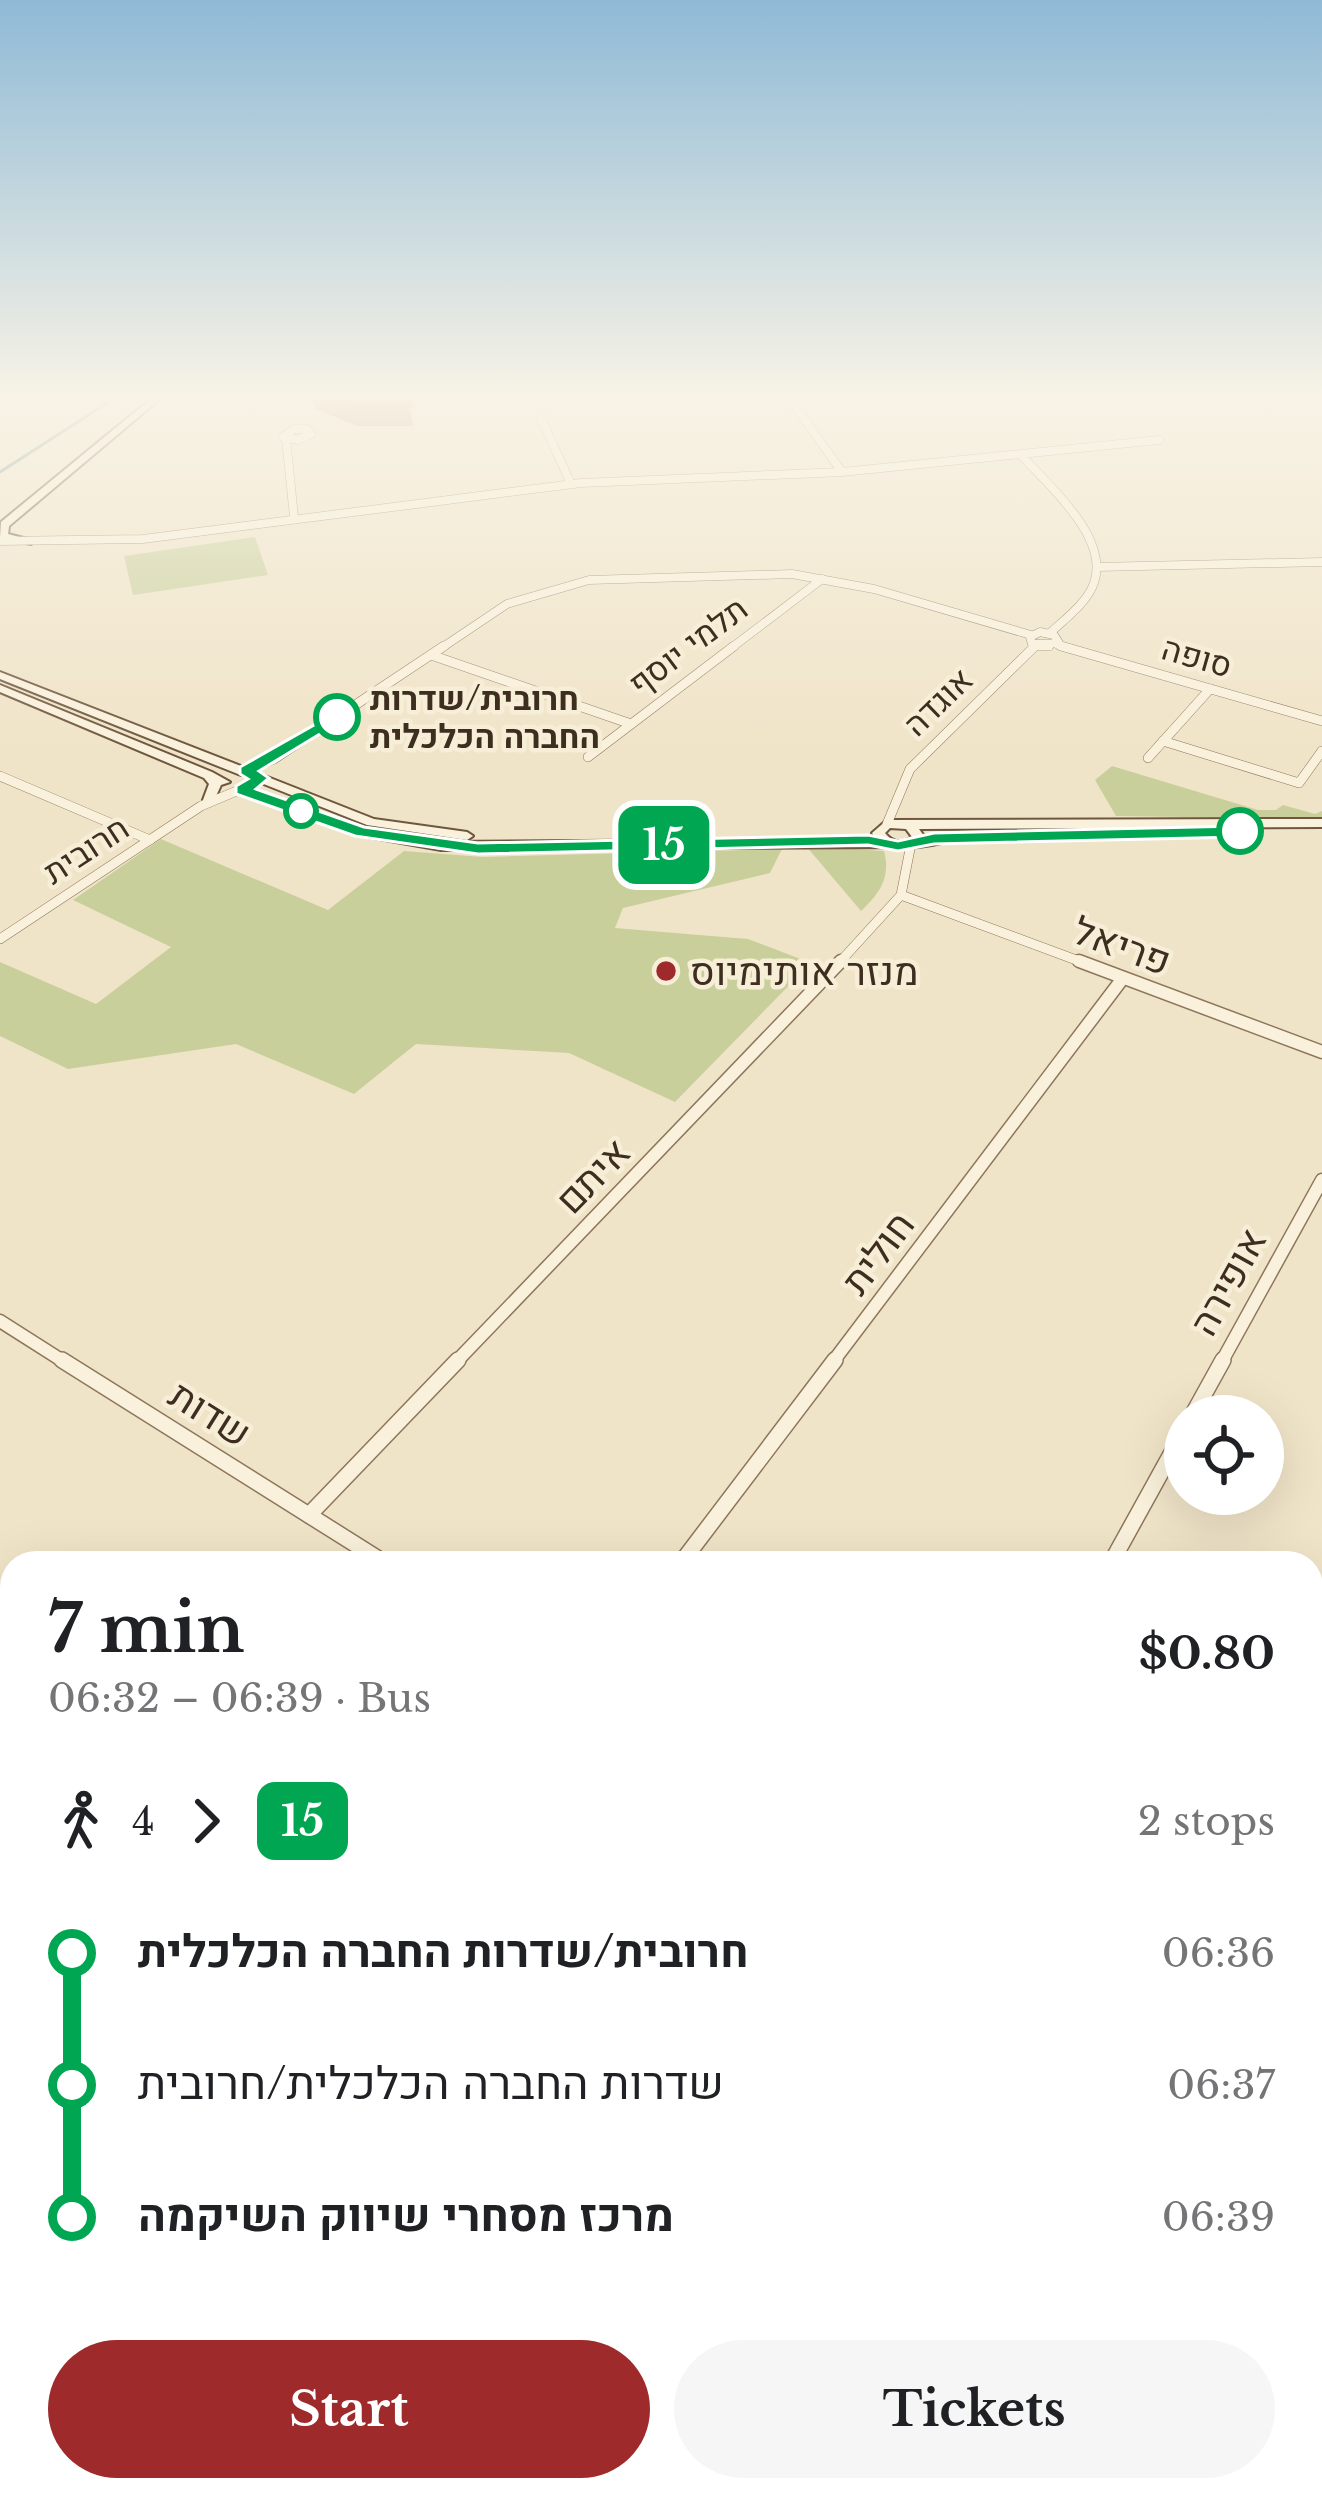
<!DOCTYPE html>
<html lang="en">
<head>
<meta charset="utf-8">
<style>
	:root { --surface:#fff; --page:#f6f6f6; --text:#202124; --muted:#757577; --accent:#9e2a2b }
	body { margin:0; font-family:"Libre Baskerville",Heebo,serif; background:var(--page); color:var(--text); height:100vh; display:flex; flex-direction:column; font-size:45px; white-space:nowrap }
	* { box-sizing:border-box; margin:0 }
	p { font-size:39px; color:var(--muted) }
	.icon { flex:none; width:66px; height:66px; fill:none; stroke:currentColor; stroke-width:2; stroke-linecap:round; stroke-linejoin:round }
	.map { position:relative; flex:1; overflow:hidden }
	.drawer { position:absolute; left:0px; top:1551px; width:1323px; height:951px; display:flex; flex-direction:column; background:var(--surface); border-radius:36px 36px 0 0; box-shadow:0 12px 48px #0002 }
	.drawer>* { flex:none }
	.badge { padding:0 24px; border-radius:18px; font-size:42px; line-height:78px }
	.tools { position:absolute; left:1164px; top:1395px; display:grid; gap:24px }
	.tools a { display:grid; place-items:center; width:120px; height:120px; border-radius:50%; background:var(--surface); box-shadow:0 12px 48px #0002; font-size:60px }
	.map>.badge { position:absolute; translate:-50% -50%; box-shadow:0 0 0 6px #fff }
	.legs { display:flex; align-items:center; gap:18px; height:132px; padding:0 48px; font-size:39px }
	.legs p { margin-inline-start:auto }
	.summary { display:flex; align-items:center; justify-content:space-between; height:204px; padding:0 48px }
	h1 { font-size:66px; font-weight:700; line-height:90px }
	.primary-button { display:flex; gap:24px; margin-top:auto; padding:24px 48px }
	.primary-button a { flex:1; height:138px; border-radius:72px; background:var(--accent); color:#fff; font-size:48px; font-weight:700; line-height:138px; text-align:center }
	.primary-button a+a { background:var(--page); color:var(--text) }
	ul { padding:0 48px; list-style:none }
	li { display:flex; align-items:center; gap:42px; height:132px; font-size:45px }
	li i { display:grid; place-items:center; width:18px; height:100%; margin:0 15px; background:currentColor }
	li i::after { content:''; width:30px; height:30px; margin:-15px; border:9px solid; border-radius:50%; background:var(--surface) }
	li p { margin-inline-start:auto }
	li:first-child i { background:linear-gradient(#0000 50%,currentColor 0) }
	li:last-child i { background:linear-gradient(currentColor 50%,#0000 0) }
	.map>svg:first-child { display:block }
</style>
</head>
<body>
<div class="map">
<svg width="1322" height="2500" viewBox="0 0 1322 2500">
	<rect width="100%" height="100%" fill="#f0e4c8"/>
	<!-- green -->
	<g fill="#c9cf9b">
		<path d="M255 537 268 575 133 595 124 556Z"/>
		<path d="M1112 766 1258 810H1276L1283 805 1315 814 1322 811V819L1116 816 1095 780Z"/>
		<path d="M161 839 328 910 404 851 483 857 782 849 770 873 623 908 615 928 748 939 811 963 675 1102 569 1053 416 1044 354 1094 236 1044 68 1069 0 1036V962L96 1004 171 947 73 900Z"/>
		<path d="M806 846 884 851C891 877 880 893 861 911Z"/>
	</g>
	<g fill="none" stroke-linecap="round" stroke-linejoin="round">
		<!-- stream -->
		<path stroke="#6f938a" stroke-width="3" d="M0 472 115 398"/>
		<defs>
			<g id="street-far4">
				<path d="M792 402 842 472"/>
				<path d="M541 418 571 484"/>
				<path d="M294 429H307L311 434 298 440 283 437Z"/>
				<path d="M286 438 294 517"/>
				<path d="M1021 455C1048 485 1110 537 1094 583 1087 603 1065 619 1050 633"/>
				<path d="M0 541 143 539 581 483 842 472 1159 440"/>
				<path d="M1097 567 1322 562"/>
				<path d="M1040 632 1054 635 1059 643 1032 644 1030 637Z"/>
				<path d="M1058 645 1071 649"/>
				<path d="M440 649 507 604 589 580 792 574 874 589 1031 635"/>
				<path d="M730 649 822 579"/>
				<path d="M1032 649 1036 645"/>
			</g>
			<g id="street-far3">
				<path d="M1040 646H1049"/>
				<path d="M1061 646 1322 721"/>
				<path d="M431 655 631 724"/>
				<path d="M1163 741 1299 783 1322 751"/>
				<path d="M588 757 734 646"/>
				<path d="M1148 758 1210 689"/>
				<path d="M246 771 274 759 444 646"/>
				<path d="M0 776 150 840"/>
				<path d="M887 824 910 769 1035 646"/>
				<path d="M901 895 1087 964"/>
				<path d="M0 939 201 806 239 790"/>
				<path d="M838 964 901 895 911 844"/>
			</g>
			<g id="street-far2">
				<path d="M1079 961 1322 1052"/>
				<path d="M0 1321 66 1363"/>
				<path d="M455 1363 841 961"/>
				<path d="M832 1363 1123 978"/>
				<path d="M1221 1363 1322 1180"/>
			</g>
			<g id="street-far1">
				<path d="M62 1360 385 1563"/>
				<path d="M1192 1416 1223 1360"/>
				<path d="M309 1515 458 1360"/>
				<path d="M681 1563 835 1360"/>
				<path d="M1111 1563 1185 1429"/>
			</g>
			<g id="street">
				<path d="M1311 2109 1322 2100"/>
				<path d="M528 2490 534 2500"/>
			</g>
			<g id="secondary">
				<path d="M152 398H161L9 526 8 534 31 540V544L0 538 1 522Z"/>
				<path d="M0 672 246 768 248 771 242 775 238 774 0 679Z"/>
				<path d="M0 685 212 772 230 782 221 785 213 803H205L203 800 209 784 204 778 0 692Z"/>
				<path d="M260 774 374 819 467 832 473 836 467 840 367 825 256 781 254 778Z"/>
				<path d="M242 786 364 829 441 842 876 839 872 833 887 820 1322 819V827L919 829 924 836 951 834 957 838C942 845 902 851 885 847L441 850 357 835 238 793 236 790ZM890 828 906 829 912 837C902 844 893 843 885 833Z"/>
			</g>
		</defs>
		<!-- street-far4 casing -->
		<use href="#street-far4" stroke="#8d765c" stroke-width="9"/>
		<!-- street-far3 casing -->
		<use href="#street-far3" stroke="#8d765c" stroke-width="10"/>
		<!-- street-far2 casing -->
		<use href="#street-far2" stroke="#8d765c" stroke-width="15"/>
		<!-- street-far1 casing -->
		<use href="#street-far1" stroke="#8d765c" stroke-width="18"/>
		<!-- street casing -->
		<use href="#street" stroke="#8d765c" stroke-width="21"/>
		<!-- secondary casing -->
		<use href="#secondary" stroke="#6f573f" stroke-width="4"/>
		<!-- street-far4 -->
		<use href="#street-far4" stroke="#faf1dc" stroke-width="8"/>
		<!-- street-far3 -->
		<use href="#street-far3" stroke="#faf1dc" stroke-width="9"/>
		<!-- street-far2 -->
		<use href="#street-far2" stroke="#faf1dc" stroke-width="12"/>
		<!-- street-far1 -->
		<use href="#street-far1" stroke="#faf1dc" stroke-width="15"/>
		<!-- street -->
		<use href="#street" stroke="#faf1dc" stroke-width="18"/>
		<!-- secondary -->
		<use href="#secondary" fill="#faf1dc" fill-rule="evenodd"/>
	</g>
	<!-- wall -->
	<path fill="#b2896c" d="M311 398H409L413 426H357L316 409Z"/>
	<!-- building -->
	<path fill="#cf9f7d" stroke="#916f58" stroke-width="3" d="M333 398H409L411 406H355Z"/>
	<!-- sky -->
	<linearGradient id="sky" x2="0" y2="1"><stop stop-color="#8fbad6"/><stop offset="0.53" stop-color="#f8f3e6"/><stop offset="1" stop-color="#f8f3e6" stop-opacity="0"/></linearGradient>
	<rect width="1322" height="748" fill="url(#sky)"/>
	<!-- line-1 -->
	<path fill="#00a651" stroke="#fff" stroke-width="3" d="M337 712 345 717 343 720 259 771 269 778 256 789 364 827 478 843 868 835 898 841 934 833 1240 826 1249 831 1240 837 934 844 898 851 868 845 478 854 355 836 236 794V786L248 779 240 774V767Z"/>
	<!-- markers -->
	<g fill="#fff" stroke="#00a651" stroke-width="6">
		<circle cx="337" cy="717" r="21"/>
		<circle cx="301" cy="811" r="15"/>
		<circle cx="1240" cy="831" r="21"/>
	</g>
	<circle fill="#9e2a2b" stroke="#f7eed8" stroke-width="4.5" cx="666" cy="971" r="12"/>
	<g text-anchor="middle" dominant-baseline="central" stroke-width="9" stroke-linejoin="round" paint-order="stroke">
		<!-- far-street labels -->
		<g font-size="33" fill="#3d2e20" stroke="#f7eed8">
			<text transform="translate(688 646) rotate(-37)">תלמי יוסף</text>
			<text transform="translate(1197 657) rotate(16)">סופה</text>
			<text transform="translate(938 702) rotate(-44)">אוגדה</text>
			<text transform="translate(86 850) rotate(-33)">חרובית</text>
		</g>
		<!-- far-stop labels -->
		<g font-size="33" font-weight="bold" fill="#3d2e20" stroke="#f7eed8" text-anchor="start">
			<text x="370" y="698">חרובית/שדרות<tspan x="370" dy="38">החברה הכלכלית</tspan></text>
		</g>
		<!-- street labels -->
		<g font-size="39" fill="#3d2e20" stroke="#f7eed8">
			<text transform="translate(1122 946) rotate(20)">פריאל</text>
			<text transform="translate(593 1176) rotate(-46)">איתם</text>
			<text transform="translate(878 1253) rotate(-53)">חולית</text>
			<text transform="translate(1228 1282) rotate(-61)">אופירה</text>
			<text transform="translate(210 1414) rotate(32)">שדות</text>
		</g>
		<!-- poi labels -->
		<g font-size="39" fill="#3d2e20" stroke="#f7eed8" text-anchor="start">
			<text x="690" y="971">מנזר אותימיוס</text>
		</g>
	</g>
</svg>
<div class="tools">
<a><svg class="icon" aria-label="locate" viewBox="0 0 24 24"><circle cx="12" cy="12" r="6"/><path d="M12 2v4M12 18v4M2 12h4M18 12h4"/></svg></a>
</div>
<b class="badge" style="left:664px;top:845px;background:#00a651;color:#fff">15</b>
<section class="drawer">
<div class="summary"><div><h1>7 min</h1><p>06:32 – 06:39 · Bus</p></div><b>$0.80</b></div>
<div class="legs"><svg class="icon" aria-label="walk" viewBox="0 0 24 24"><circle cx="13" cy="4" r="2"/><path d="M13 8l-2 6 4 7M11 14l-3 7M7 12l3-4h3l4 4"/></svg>4<svg class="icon" aria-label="forward" viewBox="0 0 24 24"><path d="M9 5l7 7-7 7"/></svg><b class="badge" style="background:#00a651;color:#fff">15</b><p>2 stops</p></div>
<ul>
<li><i style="color:#00a651"></i><b>חרובית/שדרות החברה הכלכלית</b><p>06:36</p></li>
<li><i style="color:#00a651"></i><span>שדרות החברה הכלכלית/חרובית</span><p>06:37</p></li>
<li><i style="color:#00a651"></i><b>מרכז מסחרי שיווק השיקמה</b><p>06:39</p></li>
</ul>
<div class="primary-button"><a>Start</a><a>Tickets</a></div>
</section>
</div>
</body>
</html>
